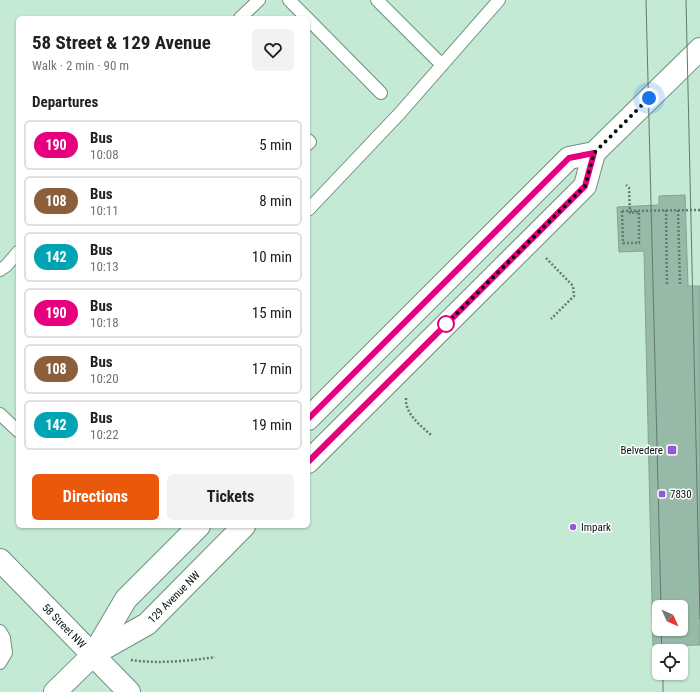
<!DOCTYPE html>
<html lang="en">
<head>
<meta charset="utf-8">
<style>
	:root { --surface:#fff; --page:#f2f2f2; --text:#202124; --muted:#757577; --line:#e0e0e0; --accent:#ea580c }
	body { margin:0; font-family:"Roboto Condensed",sans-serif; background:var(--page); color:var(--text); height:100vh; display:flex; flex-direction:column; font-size:15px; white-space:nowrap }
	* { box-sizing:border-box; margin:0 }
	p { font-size:13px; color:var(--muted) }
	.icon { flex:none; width:22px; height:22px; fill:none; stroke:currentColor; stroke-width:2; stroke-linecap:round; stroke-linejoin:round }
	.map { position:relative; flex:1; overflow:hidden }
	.drawer { position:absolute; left:16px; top:16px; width:294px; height:512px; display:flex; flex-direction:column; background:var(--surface); border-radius:6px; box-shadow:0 1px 3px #0004 }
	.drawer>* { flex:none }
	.badge { padding:0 8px; border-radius:13px; font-size:14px; line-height:26px }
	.needle { width:26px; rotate:135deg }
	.buttons { position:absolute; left:652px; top:600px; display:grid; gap:8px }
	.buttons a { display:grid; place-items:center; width:36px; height:36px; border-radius:6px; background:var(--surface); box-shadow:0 1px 3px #0004; font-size:20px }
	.you { position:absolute; width:20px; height:20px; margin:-10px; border:3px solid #fff; border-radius:50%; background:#1a73e8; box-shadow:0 0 0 6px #1a73e833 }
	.map>.badge { position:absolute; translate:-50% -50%; box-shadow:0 0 0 2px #fff }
	h2 { padding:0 16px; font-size:15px; line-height:36px }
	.round { display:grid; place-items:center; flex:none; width:42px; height:42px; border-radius:6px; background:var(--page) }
	.summary { display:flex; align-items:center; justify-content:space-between; height:68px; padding:0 16px }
	h1 { font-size:19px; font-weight:700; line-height:30px }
	.action { display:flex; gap:8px; margin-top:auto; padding:8px 16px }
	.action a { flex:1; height:46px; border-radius:6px; background:var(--accent); color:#fff; font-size:16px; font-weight:700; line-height:46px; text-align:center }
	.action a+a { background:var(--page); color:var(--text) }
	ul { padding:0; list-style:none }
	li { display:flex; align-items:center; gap:12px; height:50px; margin:0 8px 6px; padding:0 8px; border:2px solid var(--line); border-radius:6px }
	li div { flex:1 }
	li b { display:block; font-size:15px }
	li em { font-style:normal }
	li .badge { min-width:44px; font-weight:700; text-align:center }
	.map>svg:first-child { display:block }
</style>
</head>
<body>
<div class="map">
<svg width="700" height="692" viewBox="0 0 700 692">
	<rect width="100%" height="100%" fill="#c4e9d5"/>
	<!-- building -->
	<path fill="#96baa7" stroke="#81a491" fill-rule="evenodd" d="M685 195 688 286H700V645L653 646 644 251 619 252 617 207 659 205V196ZM659 607H681V629H659Z"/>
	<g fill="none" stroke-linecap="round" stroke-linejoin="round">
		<defs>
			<g id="service">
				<path d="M289 0 307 18"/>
				<path d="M377 0 442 65"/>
				<path d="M240 18 259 0"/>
				<path d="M308 19 381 93"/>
				<path d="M308 140 310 142 308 144"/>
				<path d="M308 210 400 113 499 0"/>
				<path d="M0 270 6 266 18 252"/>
				<path d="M0 414 18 431"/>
				<path d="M0 631 4 638 6 653 0 663"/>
			</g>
			<g id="minor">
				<path id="s1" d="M0 560 129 692"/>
			</g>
			<g id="tertiary">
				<path d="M308 419 569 158 594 153"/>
				<path d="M308 462 585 186 594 153 700 49"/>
				<path id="s2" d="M94 654 147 624 244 526"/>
				<path d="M55 692 93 655 126 599 199 526"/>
			</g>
		</defs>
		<!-- service casing -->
		<use href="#service" stroke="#6e917e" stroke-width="14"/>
		<!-- minor casing -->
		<use href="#minor" stroke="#6e917e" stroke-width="24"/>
		<!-- tertiary casing -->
		<use href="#tertiary" stroke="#6e917e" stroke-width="24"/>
		<!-- path -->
		<g stroke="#637c6f" stroke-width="2.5" stroke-dasharray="2 2" stroke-linecap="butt">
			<path d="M666 210 667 286"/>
			<path d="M678 210 680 286"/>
			<path d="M622 211 623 243H639V212L630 213 629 188 626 185"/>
			<path d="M546 258 573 286 574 296 551 319"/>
			<path d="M406 398C405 414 420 425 431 435"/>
			<path d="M131 660C155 664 191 661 215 657"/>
		</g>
		<!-- service -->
		<use href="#service" stroke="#fff" stroke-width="12"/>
		<!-- minor -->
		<use href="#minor" stroke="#fff" stroke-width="22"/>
		<!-- tertiary -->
		<use href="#tertiary" stroke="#fff" stroke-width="22"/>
		<!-- tram -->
		<g stroke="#627a6d" stroke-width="1">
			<path d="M646 0 661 607"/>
			<path d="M686 0 700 619"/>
			<path d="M661 629 662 651"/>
			<path d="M663 673V692"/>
		</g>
		<!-- path-bridge -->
		<path stroke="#637c6f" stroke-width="2.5" stroke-dasharray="2 2" stroke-linecap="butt" d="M622 211 700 210"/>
	</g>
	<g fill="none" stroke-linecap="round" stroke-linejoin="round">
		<defs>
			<path id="line" d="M308 419 569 158 594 153 585 186 308 462"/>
		</defs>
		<!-- line casing -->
		<use href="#line" stroke="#fff" stroke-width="9"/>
		<!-- line -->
		<use href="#line" stroke="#e6007e" stroke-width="6"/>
		<!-- walk -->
		<path stroke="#06120c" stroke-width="4" stroke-dasharray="0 7.2" d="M446 324 444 326 585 186 594 153 649 98"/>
	</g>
	<!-- markers -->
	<circle fill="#fff" stroke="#e6007e" stroke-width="2" cx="446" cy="324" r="8"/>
	<g fill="#955bd2" stroke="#fff" stroke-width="1.5">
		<rect x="667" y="445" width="10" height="10" rx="2"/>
		<rect x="658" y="490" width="8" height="8" rx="2"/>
		<circle cx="573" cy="527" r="4"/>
	</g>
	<g text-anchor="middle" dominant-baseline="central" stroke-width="3" stroke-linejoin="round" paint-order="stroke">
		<!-- poi labels -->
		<g font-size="11" fill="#06120c" stroke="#fff" text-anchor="start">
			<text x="663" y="450" text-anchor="end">Belvedere</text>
			<text x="670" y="494">7830</text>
			<text x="581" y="527">Impark</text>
		</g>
		<!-- street labels -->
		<g font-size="11" fill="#06120c" stroke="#fff">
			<text stroke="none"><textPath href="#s2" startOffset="99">129 Avenue NW</textPath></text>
			<text stroke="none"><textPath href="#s1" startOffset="92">58 Street NW</textPath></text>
		</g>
	</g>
</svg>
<div class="buttons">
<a><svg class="needle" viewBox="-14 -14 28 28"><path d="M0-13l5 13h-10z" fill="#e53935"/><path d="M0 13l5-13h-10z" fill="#757577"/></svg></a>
<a><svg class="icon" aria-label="locate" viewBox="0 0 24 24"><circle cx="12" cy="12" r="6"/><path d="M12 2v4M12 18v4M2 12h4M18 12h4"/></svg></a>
</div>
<div class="you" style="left:649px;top:98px"></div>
<section class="drawer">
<div class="summary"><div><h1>58 Street &amp; 129 Avenue</h1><p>Walk · 2 min · 90 m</p></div><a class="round"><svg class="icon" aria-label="heart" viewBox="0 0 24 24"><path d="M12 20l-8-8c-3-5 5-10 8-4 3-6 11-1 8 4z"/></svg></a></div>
<h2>Departures</h2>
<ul>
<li><span class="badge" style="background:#e6007e;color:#fff">190</span><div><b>Bus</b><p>10:08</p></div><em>5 min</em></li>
<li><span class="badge" style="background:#8b5e3c;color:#fff">108</span><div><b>Bus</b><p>10:11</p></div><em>8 min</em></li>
<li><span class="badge" style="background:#00a3b4;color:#fff">142</span><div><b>Bus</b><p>10:13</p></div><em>10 min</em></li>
<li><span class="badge" style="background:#e6007e;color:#fff">190</span><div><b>Bus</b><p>10:18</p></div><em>15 min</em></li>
<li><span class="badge" style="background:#8b5e3c;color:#fff">108</span><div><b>Bus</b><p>10:20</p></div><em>17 min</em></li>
<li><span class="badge" style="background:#00a3b4;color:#fff">142</span><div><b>Bus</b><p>10:22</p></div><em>19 min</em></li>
</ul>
<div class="action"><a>Directions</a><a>Tickets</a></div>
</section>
</div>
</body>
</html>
